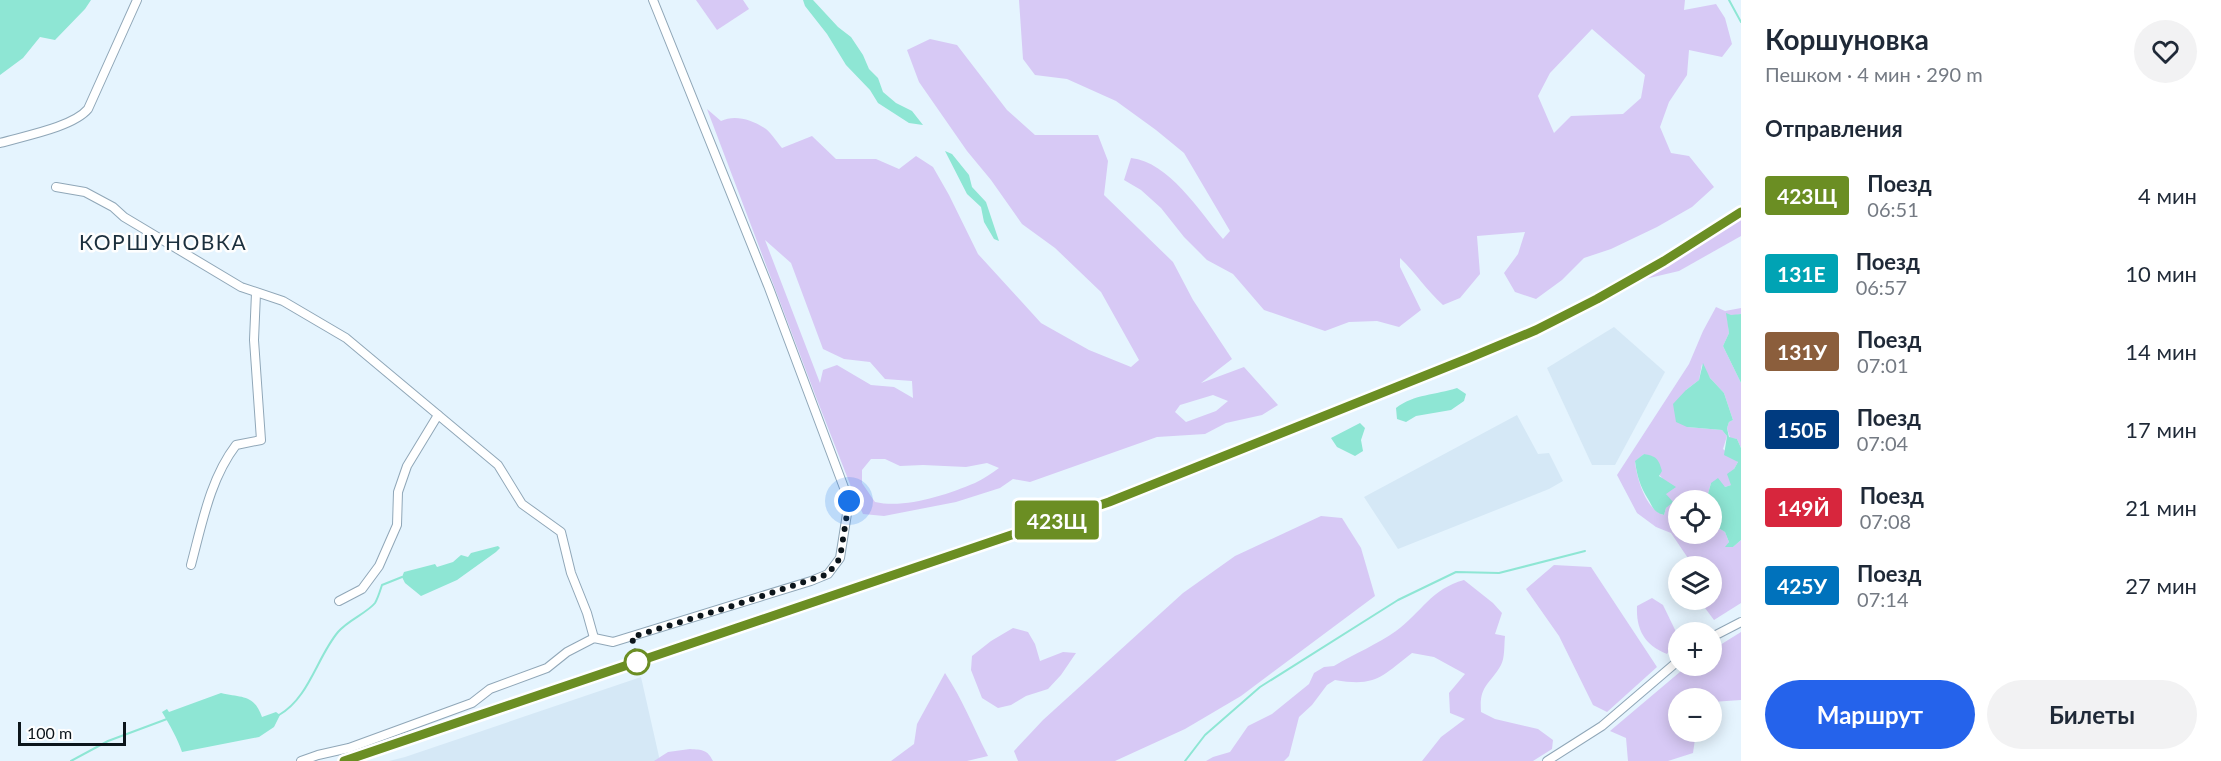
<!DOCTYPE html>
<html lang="ru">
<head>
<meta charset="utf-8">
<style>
	:root { --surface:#fff; --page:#f2f2f3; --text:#1f2937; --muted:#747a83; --accent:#2563eb }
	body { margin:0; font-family:Lato,sans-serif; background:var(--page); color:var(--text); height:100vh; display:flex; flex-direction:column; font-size:22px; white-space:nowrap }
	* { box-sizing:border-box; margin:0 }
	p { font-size:20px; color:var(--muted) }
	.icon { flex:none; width:33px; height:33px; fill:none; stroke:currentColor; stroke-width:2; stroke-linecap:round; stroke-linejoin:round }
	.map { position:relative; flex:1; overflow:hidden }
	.details { display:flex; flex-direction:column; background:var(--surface); width:480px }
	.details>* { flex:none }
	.badge { padding:0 12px; border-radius:4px; font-size:21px; line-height:39px }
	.tools { position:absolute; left:1668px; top:490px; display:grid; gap:12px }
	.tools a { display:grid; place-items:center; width:54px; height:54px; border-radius:50%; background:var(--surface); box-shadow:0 3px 15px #0003; font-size:30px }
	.scale { position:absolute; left:18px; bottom:15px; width:108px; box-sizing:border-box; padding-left:6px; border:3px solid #0c151b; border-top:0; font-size:16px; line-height:21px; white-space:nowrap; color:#0c151b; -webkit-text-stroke:4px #fefefe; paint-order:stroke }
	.you { position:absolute; width:30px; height:30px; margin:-15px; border:4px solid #fff; border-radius:50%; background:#1a73e8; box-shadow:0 0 0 9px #1a73e833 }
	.map>.badge { position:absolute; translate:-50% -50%; box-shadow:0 0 0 3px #fff }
	h2 { padding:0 24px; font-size:22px; line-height:54px }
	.round { display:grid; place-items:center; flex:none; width:63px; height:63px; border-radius:32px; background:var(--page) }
	.summary { display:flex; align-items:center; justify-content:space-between; height:102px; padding:0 24px }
	h1 { font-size:28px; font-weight:700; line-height:45px }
	.button { display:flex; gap:12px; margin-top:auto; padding:12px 24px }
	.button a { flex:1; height:69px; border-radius:36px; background:var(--accent); color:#fff; font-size:24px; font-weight:700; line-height:69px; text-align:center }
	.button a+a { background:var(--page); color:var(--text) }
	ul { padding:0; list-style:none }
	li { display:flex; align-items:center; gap:18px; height:78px; padding:0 24px }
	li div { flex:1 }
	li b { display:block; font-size:22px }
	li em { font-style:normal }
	li .badge { min-width:66px; font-weight:700; text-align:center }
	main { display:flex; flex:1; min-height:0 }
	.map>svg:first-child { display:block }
</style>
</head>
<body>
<main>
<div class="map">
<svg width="1741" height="761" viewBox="0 0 1741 761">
	<rect width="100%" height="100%" fill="#e5f4fe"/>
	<!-- built -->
	<g fill="#d5e8f6">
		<path d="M1614 327 1665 372 1615 465H1592L1547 368Z"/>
		<path d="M1517 415 1538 454 1549 453 1563 481 1549 489 1398 549 1364 497Z"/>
		<path d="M641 677 660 761H389L405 757Z"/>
	</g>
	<!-- green -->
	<g fill="#d7c9f5" fill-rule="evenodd">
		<path d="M696 0H743L749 9 717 30Z"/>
		<path d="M1019 0H1685L1684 10 1716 4 1725 18 1732 44 1722 57 1689 50 1687 75 1669 102 1660 127 1671 153 1689 156 1714 187 1692 207 1657 227 1611 249 1584 258 1562 280 1536 299 1515 292 1504 273 1518 254 1525 232 1477 236 1480 274 1460 298 1443 305C1427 291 1416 273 1400 258V267L1421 310 1399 327 1377 321 1349 322 1325 331 1264 310 1233 274 1207 260 1184 237 1161 208 1141 190 1124 180 1131 158C1169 162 1199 211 1223 239L1230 231 1184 153 1156 130 1116 101 1067 79 1035 75 1023 59ZM1592 29 1645 75 1641 98 1623 114 1571 116 1554 133 1538 96 1550 73Z"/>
		<path d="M930 39 957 45 1007 110 1035 135H1098L1108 161 1104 195 1173 262 1193 300 1232 359 1201 383 1244 367 1278 405 1262 415 1226 423 1205 434 1157 437 1030 482 1013 479 1000 488 956 502 884 516 863 514 855 497 816 397 707 109 721 121C735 114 753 120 766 129 772 134 777 142 782 148L812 136 836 159H876L899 169 916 156 933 167 949 195 978 254 1041 323 1089 350 1131 367 1139 360 1101 292 1055 248 1022 224 991 180 967 151 919 82 907 50ZM765 240 791 263 823 349 844 359 870 362 885 379 912 381 913 398 894 387 871 385 837 365 823 370 820 383ZM1213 395 1228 401 1216 411 1186 422 1175 412 1180 405ZM871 459H885L900 466 923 465 966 467 987 463 999 468C992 473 983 479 975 483 946 495 905 509 875 502L862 483V470Z"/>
		<path d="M1741 219V236L1679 271 1645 279 1650 274Z"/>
		<path d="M1716 307 1725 311 1741 308V314L1731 316 1727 314 1729 333 1723 346 1741 383V448L1737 439 1730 438 1727 428 1729 422 1733 420 1724 393 1710 378 1702 364 1699 380 1686 390 1687 427 1722 430 1727 436 1723 449 1738 462 1734 469 1731 485 1725 487 1711 483 1706 501H1678V534H1712V528L1715 526 1725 532 1729 542 1726 547H1733L1741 540V603L1714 620 1702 604 1705 600H1712V567H1694L1671 533 1656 527 1637 513 1617 475 1689 364 1703 331ZM1644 454 1664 481 1666 494 1670 503 1666 508 1664 515C1646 510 1637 479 1635 462Z"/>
		<path d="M1321 516 1342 518 1361 548 1375 596 1241 696 1185 729 1115 761H1018L1014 751 1043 720 1183 593 1235 556Z"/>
		<path d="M1554 565 1591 567 1657 667 1607 712 1593 705 1559 636 1526 589Z"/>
		<path d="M1464 580 1493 603 1502 613 1495 634 1505 636C1504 645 1505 658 1501 665 1489 686 1479 685 1481 712L1495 719 1538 729 1553 740 1552 749 1533 761H1422L1441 737 1465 719 1450 713 1449 693 1465 674 1434 657 1412 653C1381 677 1376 687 1335 680L1327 685 1312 705 1299 717 1289 756 1284 761H1206L1213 757 1230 752 1248 726 1272 714 1309 684 1314 673 1324 667 1334 666C1354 654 1378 644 1396 631 1422 612 1431 589 1464 580Z"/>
		<path d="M1652 598 1663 605 1678 636 1667 654C1644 645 1636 629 1637 606Z"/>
		<path d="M1013 628 1028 632 1035 644 1040 661 1063 652 1076 653 1061 675 1048 689 1026 696 1011 705 998 708 982 698 971 670 972 656 991 641Z"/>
		<path d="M1741 632V700L1712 702V699H1678V732H1696L1693 753 1668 761H1628L1626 738 1610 731 1687 666H1712V650Z"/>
		<path d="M945 673C963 700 973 727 988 756L967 761H891L914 744 917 724Z"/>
		<path d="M690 749C702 750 707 749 713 761H654L668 752Z"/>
	</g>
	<!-- water -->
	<g fill="#8ee6d4">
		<path d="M0 0H91L85 9 55 40 40 37 23 58 0 75Z"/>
		<path d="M803 0H813L838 27 851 37 863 55 869 69 878 78 883 92 896 103 912 111 923 125 909 123 878 103 870 90 846 65 827 34 805 6Z"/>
		<path d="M945 151 952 154 969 175 972 187 986 202 999 241 994 239 984 222 981 207 967 194Z"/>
		<path d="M1726 313 1731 315 1741 314V383L1723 346 1729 333Z"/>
		<path d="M1703 363 1710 378 1724 393 1733 420 1729 422 1727 428 1729 437 1737 439 1741 448V540L1733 547H1725L1729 542 1725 532 1715 526 1712 528V501H1706L1711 483 1718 478 1725 487 1731 485 1727 474 1734 469 1738 462 1724 455 1727 436 1722 430 1687 427 1676 422 1673 404 1686 390 1699 380Z"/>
		<path d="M1457 388 1466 394 1464 401 1451 410 1416 416 1406 422 1397 419 1396 408C1414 394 1436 395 1457 388Z"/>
		<path d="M1360 423 1365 428 1361 440 1363 451 1355 456 1337 447 1331 438Z"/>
		<path d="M1644 454C1656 456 1659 459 1662 471L1659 476 1676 487 1666 494 1673 502 1666 508 1664 515C1653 512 1653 507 1648 499 1640 486 1637 476 1635 461Z"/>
		<path d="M498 546 500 548 496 552 457 580 421 596 405 583 402 577 404 572 435 564 437 567 453 562 461 555 468 557 471 553Z"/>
		<path d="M221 693C242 698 254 694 262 717L276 712 280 715 274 727 259 737 182 752C177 737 170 726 162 712L167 709 169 712Z"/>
	</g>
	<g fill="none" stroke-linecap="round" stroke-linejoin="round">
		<!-- stream -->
		<g stroke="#8ee6d4" stroke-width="2">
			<path d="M1729 0 1741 22"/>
			<path d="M279 715C309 698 317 657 338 632 348 620 367 613 375 603 378 598 380 591 382 585L402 577"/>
			<path d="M71 761 108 741 167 719"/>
			<path d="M1185 761 1205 735 1260 687 1398 600 1456 572 1499 573 1585 551"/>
		</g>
		<defs>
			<g id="minor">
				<path d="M0 143C24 136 73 127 88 109L137 0"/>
				<path d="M56 187 85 192 113 207 124 217 241 287 283 301 346 338 498 465 522 504 561 532 571 573 587 613 594 638"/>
				<path d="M191 565C202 524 210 479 236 445L261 440 254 340 256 293"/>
				<path d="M339 601 362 589 379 566 397 525 398 492 407 466 438 415"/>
				<path d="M1712 637 1741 622"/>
				<path d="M301 761 318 755 349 748 472 703 490 689 547 668 567 652 594 638 613 642 811 581 828 574 840 558 849 501 769 288 653 0"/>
				<path d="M1547 761 1602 726 1678 661"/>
			</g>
		</defs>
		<!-- minor casing -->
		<use href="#minor" stroke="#90a7b8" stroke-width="10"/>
		<!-- minor -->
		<use href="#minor" stroke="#fff" stroke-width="8"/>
		<defs>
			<path id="rail" d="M344 761 1109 502 1469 358 1536 330 1597 299 1664 261 1741 212"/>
		</defs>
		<!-- rail casing -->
		<use href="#rail" stroke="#6a767d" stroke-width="4.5"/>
		<!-- rail -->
		<use href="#rail" stroke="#fefefe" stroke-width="2" stroke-dasharray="7" stroke-linecap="butt"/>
	</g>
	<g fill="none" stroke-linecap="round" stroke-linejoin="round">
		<defs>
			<path id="line" d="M344 761 1109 502 1469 358 1536 330 1597 299 1664 261 1741 212"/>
		</defs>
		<!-- line casing -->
		<use href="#line" stroke="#fff" stroke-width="14"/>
		<!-- line -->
		<use href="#line" stroke="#6b8e23" stroke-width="9"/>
		<!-- walk -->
		<path stroke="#0c151b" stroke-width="6" stroke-dasharray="0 10.8" d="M637 662 632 637 729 607 828 574 840 558 849 501"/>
	</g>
	<!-- markers -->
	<circle fill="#fff" stroke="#6b8e23" stroke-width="3" cx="637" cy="662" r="12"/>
	<g text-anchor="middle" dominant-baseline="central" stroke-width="5" stroke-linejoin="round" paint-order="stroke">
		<!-- quarter labels -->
		<g font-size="21" letter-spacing="1.5" fill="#1b2f3d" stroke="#fefefe">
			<text x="163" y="241">КОРШУНОВКА</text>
		</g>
	</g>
</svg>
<div class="tools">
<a><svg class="icon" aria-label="locate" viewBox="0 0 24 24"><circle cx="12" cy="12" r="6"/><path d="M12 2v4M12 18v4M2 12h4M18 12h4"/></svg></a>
<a><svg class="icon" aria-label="layers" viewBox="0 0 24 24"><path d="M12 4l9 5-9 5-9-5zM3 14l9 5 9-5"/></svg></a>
<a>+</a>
<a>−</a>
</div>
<div class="scale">100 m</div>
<div class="you" style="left:849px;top:501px"></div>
<b class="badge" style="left:1057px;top:520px;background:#6b8e23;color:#fff">423Щ</b>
</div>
<section class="details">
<div class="summary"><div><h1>Коршуновка</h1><p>Пешком · 4 мин · 290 m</p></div><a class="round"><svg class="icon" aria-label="heart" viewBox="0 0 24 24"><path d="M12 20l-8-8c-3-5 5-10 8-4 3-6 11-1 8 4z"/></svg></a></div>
<h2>Отправления</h2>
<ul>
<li><span class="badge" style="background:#6b8e23;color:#fff">423Щ</span><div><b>Поезд</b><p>06:51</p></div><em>4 мин</em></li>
<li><span class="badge" style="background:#00a3b4;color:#fff">131Е</span><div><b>Поезд</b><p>06:57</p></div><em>10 мин</em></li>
<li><span class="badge" style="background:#8b5e3c;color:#fff">131У</span><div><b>Поезд</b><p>07:01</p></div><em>14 мин</em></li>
<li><span class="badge" style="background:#003b80;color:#fff">150Б</span><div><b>Поезд</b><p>07:04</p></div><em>17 мин</em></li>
<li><span class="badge" style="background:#d7263d;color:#fff">149Й</span><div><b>Поезд</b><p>07:08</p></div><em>21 мин</em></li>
<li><span class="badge" style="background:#0072bc;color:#fff">425У</span><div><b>Поезд</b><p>07:14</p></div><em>27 мин</em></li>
</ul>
<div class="button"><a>Маршрут</a><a>Билеты</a></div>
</section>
</main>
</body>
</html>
